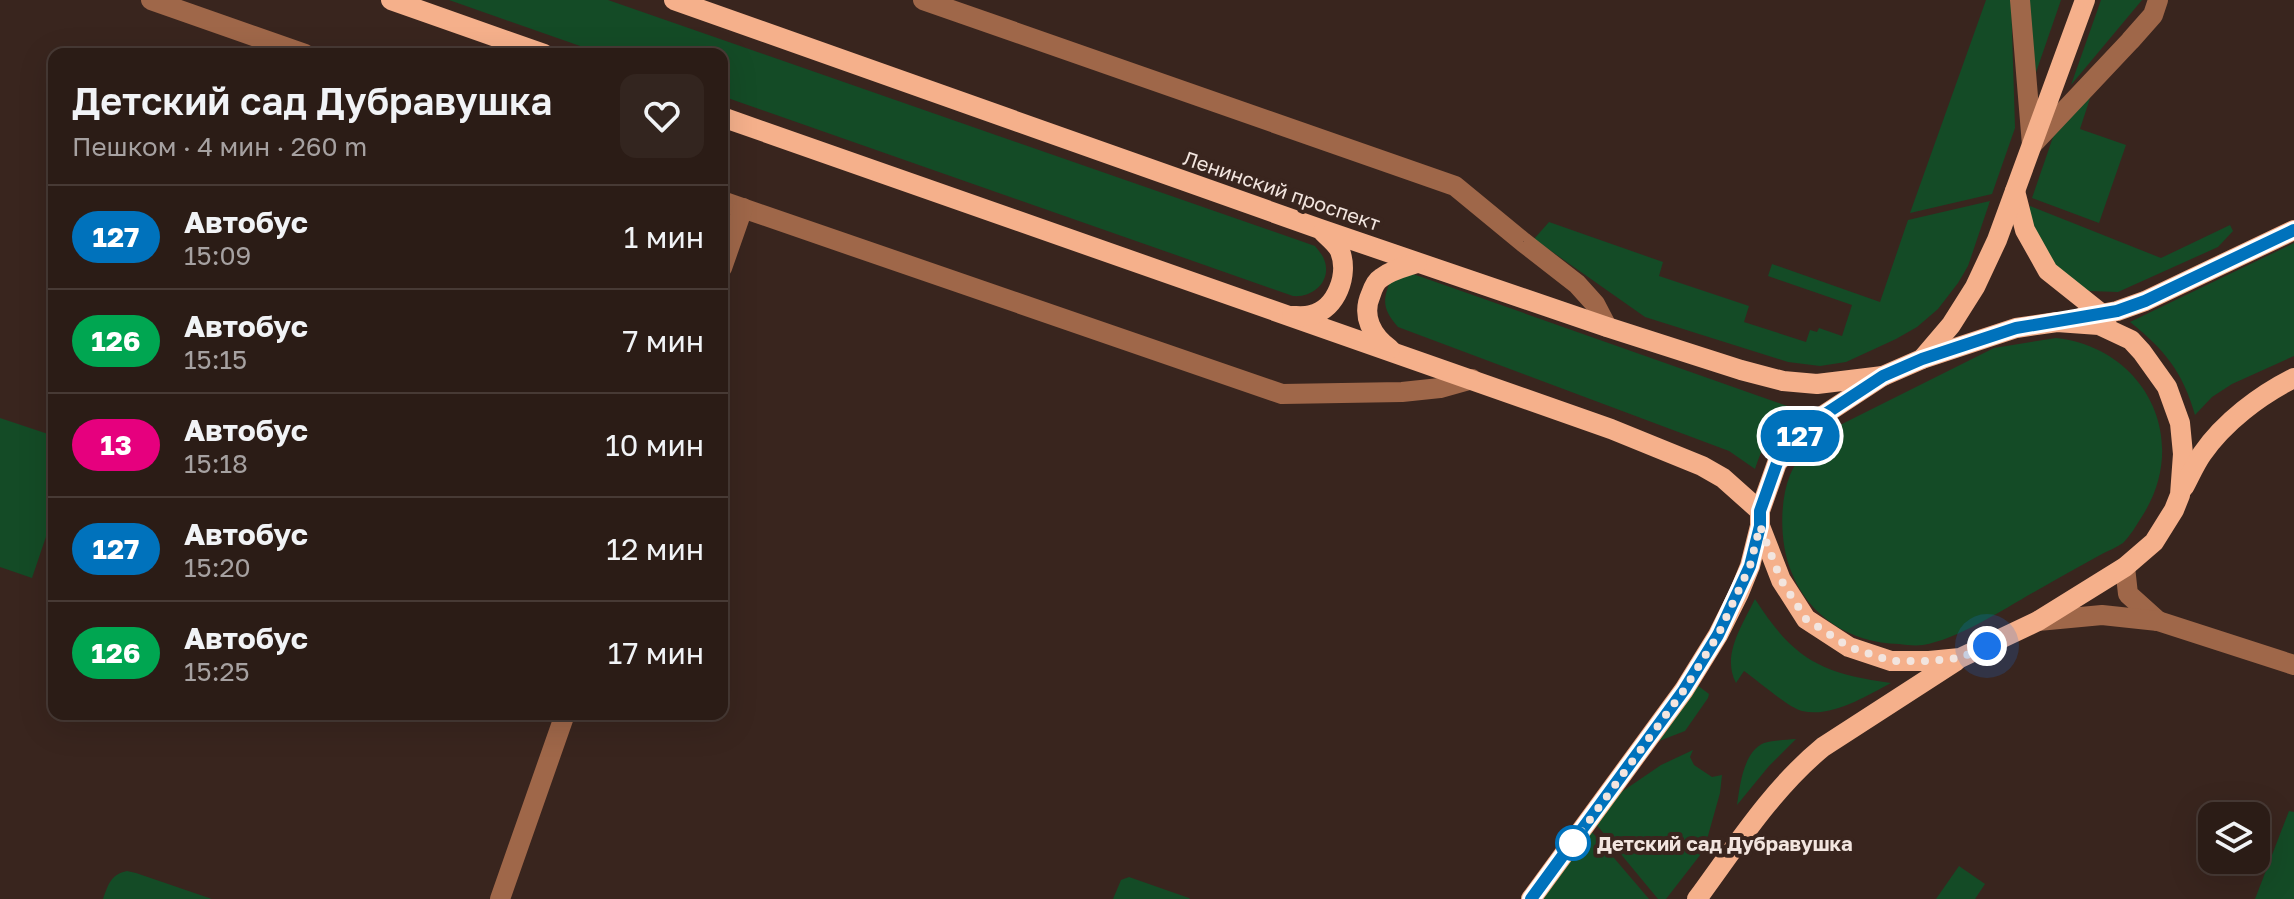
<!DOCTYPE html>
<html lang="ru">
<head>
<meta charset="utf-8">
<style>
	:root { --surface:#2b1c16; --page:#33251f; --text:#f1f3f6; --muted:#a6a1a1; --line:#473a35 }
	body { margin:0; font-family:"Golos Text",sans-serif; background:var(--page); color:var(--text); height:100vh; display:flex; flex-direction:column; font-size:30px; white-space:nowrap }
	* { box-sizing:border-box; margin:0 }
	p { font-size:26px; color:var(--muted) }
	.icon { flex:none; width:44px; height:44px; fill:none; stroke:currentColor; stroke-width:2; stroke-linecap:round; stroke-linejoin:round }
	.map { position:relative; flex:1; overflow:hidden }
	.panel { position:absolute; left:48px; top:48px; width:680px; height:672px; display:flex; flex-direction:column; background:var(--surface); border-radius:16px; box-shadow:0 8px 32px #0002,0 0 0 2px var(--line) }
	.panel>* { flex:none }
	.badge { padding:0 16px; border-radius:26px; font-size:28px; line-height:52px }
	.tools { position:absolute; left:2198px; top:802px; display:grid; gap:16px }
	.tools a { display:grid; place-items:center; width:72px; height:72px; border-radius:16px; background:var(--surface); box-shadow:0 8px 32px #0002,0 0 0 2px var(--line); font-size:40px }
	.you { position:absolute; width:40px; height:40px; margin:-20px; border:6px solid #fff; border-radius:50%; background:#1a73e8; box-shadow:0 0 0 12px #1a73e833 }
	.map>.badge { position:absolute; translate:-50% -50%; box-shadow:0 0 0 4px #fff }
	.round { display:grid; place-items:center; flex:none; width:84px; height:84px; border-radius:16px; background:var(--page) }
	.head { display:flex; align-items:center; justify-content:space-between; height:136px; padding:0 24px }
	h1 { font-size:38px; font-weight:600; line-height:60px }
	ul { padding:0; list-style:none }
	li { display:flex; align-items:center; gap:24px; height:104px; padding:0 24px; border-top:2px solid var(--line) }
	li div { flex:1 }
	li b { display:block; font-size:30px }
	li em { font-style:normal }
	li .badge { min-width:88px; font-weight:700; text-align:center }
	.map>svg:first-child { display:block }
</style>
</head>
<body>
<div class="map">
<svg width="2294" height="899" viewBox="0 0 2294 899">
	<rect width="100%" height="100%" fill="#39251e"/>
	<!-- green -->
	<g fill="#144b26">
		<path d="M449 0H608L1315 246C1318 250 1321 253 1323 257 1334 279 1314 298 1293 296L722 96V54H603Z"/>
		<path d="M1986 0H2011L2015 128 1992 194 1910 213Z"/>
		<path d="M2026 0H2061L2033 81Z"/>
		<path d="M2101 0H2142L2071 85Z"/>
		<path d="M2094 86 2080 129 2126 145 2099 223 2032 198 2053 137Z"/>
		<path d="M1990 201 1968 266 1958 283 1938 309 1917 327 1896 339 1846 362 1820 366 1788 362 1645 317 1534 239 1549 222 1663 262 1659 276 1749 306 1744 322 1806 342 1810 330 1817 332 1819 328 1842 336 1852 305 1768 276 1772 264 1880 302 1908 220Z"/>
		<path d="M2030 206 2161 258 2230 225 2233 231 2218 247 2118 292 2089 291 2058 272 2029 217Z"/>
		<path d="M2294 243V356L2232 384 2212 397 2195 415C2183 372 2164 349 2130 322Z"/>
		<path d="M1413 274 1790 407C1774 426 1763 444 1755 469L1729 451 1398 327C1382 309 1382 299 1392 278Z"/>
		<path d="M2056 338C2146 348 2192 441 2141 518 2136 526 2130 536 2123 543 2117 547 2108 551 2102 554 2082 565 2062 576 2043 587 2010 605 1960 639 1923 645 1915 646 1906 645 1899 644 1850 643 1808 616 1791 571 1780 544 1779 502 1790 475 1796 460 1808 448 1818 436L1994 348Z"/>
		<path d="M0 418 54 436V513L32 578 0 567Z"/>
		<path d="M1755 599C1794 660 1821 673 1891 683 1866 696 1832 718 1802 711 1789 708 1757 680 1744 671L1736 683C1721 655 1743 624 1755 599Z"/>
		<path d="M1697 685 1709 694 1708 698 1685 731 1659 741Z"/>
		<path d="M1796 739 1769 766 1737 805C1740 786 1743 752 1764 743 1774 740 1786 740 1796 739Z"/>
		<path d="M1693 750 1690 757 1694 765 1712 777 1722 775 1720 793 1704 850 1666 899H1658L1596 824 1620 793 1661 765Z"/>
		<path d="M2289 811 2294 812V899H2255Z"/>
		<path d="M1591 831 1649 899H1541Z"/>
		<path d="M1959 866 1985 884 1975 899H1936Z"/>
		<path d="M127 871 136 873 212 899H103C108 885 111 874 127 871Z"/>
		<path d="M1129 877 1189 898 1190 899H1113L1121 880Z"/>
	</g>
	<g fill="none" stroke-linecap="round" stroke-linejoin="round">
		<!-- minor -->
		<g stroke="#9f6749" stroke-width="20">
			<path d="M151 0 305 54"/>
			<path d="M923 0 1455 186 1523 242 1577 284 1595 304 1607 327"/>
			<path d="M2020 0 2032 145"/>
			<path d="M2032 145 2130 41 2153 15 2158 0"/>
			<path d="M722 201 1282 394 1402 392 1440 388 1472 379"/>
			<path d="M722 268 743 208"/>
			<path d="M2125 567 2128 594 2158 621"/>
			<path d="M2038 621 2102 615 2158 621 2294 665"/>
			<path d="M500 899 565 714"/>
		</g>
		<!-- major -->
		<g stroke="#f5b08b" stroke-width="20">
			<path d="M391 0 544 54"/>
			<path d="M674 0 1320 229 1607 327 1741 370 1783 381 1817 384 1883 376"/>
			<path d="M722 117 1611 429 1702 466 1723 478 1760 511"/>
			<path d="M2015 191 2025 230 2048 271 2107 318"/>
			<path d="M1292 316C1297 316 1305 317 1311 315 1337 309 1349 274 1340 251 1337 244 1328 237 1323 232"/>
			<path d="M2080 318 2117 311 2145 301 2294 230"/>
			<path d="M2057 322 2099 325 2131 340 2142 352 2167 387 2180 423 2183 454 2180 495 2174 510 2154 542 2125 567 2038 621 1960 658 1929 661H1891L1849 647 1806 619 1781 580 1760 526V511L1777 463 1810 424 1883 376 1922 359 2016 328Z"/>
			<path d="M1390 349C1372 336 1361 316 1371 294 1373 288 1376 281 1381 278 1391 270 1405 267 1417 263"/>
			<path d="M1922 359 1951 325 1975 287 1997 240 2085 0"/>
			<path d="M2184 487C2190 476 2195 464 2202 454 2224 422 2260 395 2294 378"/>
			<path d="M1531 899 1684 690 1718 635 1739 593 1750 566 1760 526"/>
			<path d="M1697 899C1736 846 1772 789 1823 747L1956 661"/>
		</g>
	</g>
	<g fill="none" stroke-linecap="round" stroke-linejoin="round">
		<defs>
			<path id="line" d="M1531 899 1684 690 1718 635 1750 566 1760 526V511L1777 463 1810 424 1883 376 1922 359 2016 328 2117 311 2145 301 2294 230"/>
		</defs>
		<!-- line casing -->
		<use href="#line" stroke="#fff" stroke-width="18"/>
		<!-- line -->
		<use href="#line" stroke="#0072bc" stroke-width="12"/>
		<!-- walk -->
		<path stroke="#f2e5df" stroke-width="8" stroke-dasharray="0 14.4" d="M1573 843 1684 690 1718 635 1750 566 1760 526 1781 580 1806 619 1849 647 1891 661H1929L1960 658 1987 646"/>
	</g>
	<!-- markers -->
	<circle fill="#fff" stroke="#0072bc" stroke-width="4" cx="1573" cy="843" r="16"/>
	<g text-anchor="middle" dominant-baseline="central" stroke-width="8" stroke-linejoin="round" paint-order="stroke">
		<!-- street labels -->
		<g font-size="20" fill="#f2e5df" stroke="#39251e">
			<text transform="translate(1282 190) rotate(19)">Ленинский проспект</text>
		</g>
		<!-- stop labels -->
		<g font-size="20" font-weight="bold" fill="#f2e5df" stroke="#39251e" text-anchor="start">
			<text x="1597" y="843">Детский сад Дубравушка</text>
		</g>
	</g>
</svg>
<div class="tools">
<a><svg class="icon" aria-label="layers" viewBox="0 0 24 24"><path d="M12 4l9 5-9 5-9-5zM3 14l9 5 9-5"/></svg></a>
</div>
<div class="you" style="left:1987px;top:646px"></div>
<b class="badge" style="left:1800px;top:436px;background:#0072bc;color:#fff">127</b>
<section class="panel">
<div class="head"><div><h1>Детский сад Дубравушка</h1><p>Пешком · 4 мин · 260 m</p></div><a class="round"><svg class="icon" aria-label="heart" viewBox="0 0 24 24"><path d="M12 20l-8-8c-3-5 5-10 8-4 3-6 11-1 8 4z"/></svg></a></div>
<ul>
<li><span class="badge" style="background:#0072bc;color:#fff">127</span><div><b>Автобус</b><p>15:09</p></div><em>1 мин</em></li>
<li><span class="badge" style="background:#00a651;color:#fff">126</span><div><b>Автобус</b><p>15:15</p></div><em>7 мин</em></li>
<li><span class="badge" style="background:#e6007e;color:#fff">13</span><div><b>Автобус</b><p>15:18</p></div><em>10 мин</em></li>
<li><span class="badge" style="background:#0072bc;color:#fff">127</span><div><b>Автобус</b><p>15:20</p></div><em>12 мин</em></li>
<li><span class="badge" style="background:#00a651;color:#fff">126</span><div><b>Автобус</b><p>15:25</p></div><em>17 мин</em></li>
</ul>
</section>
</div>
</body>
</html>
